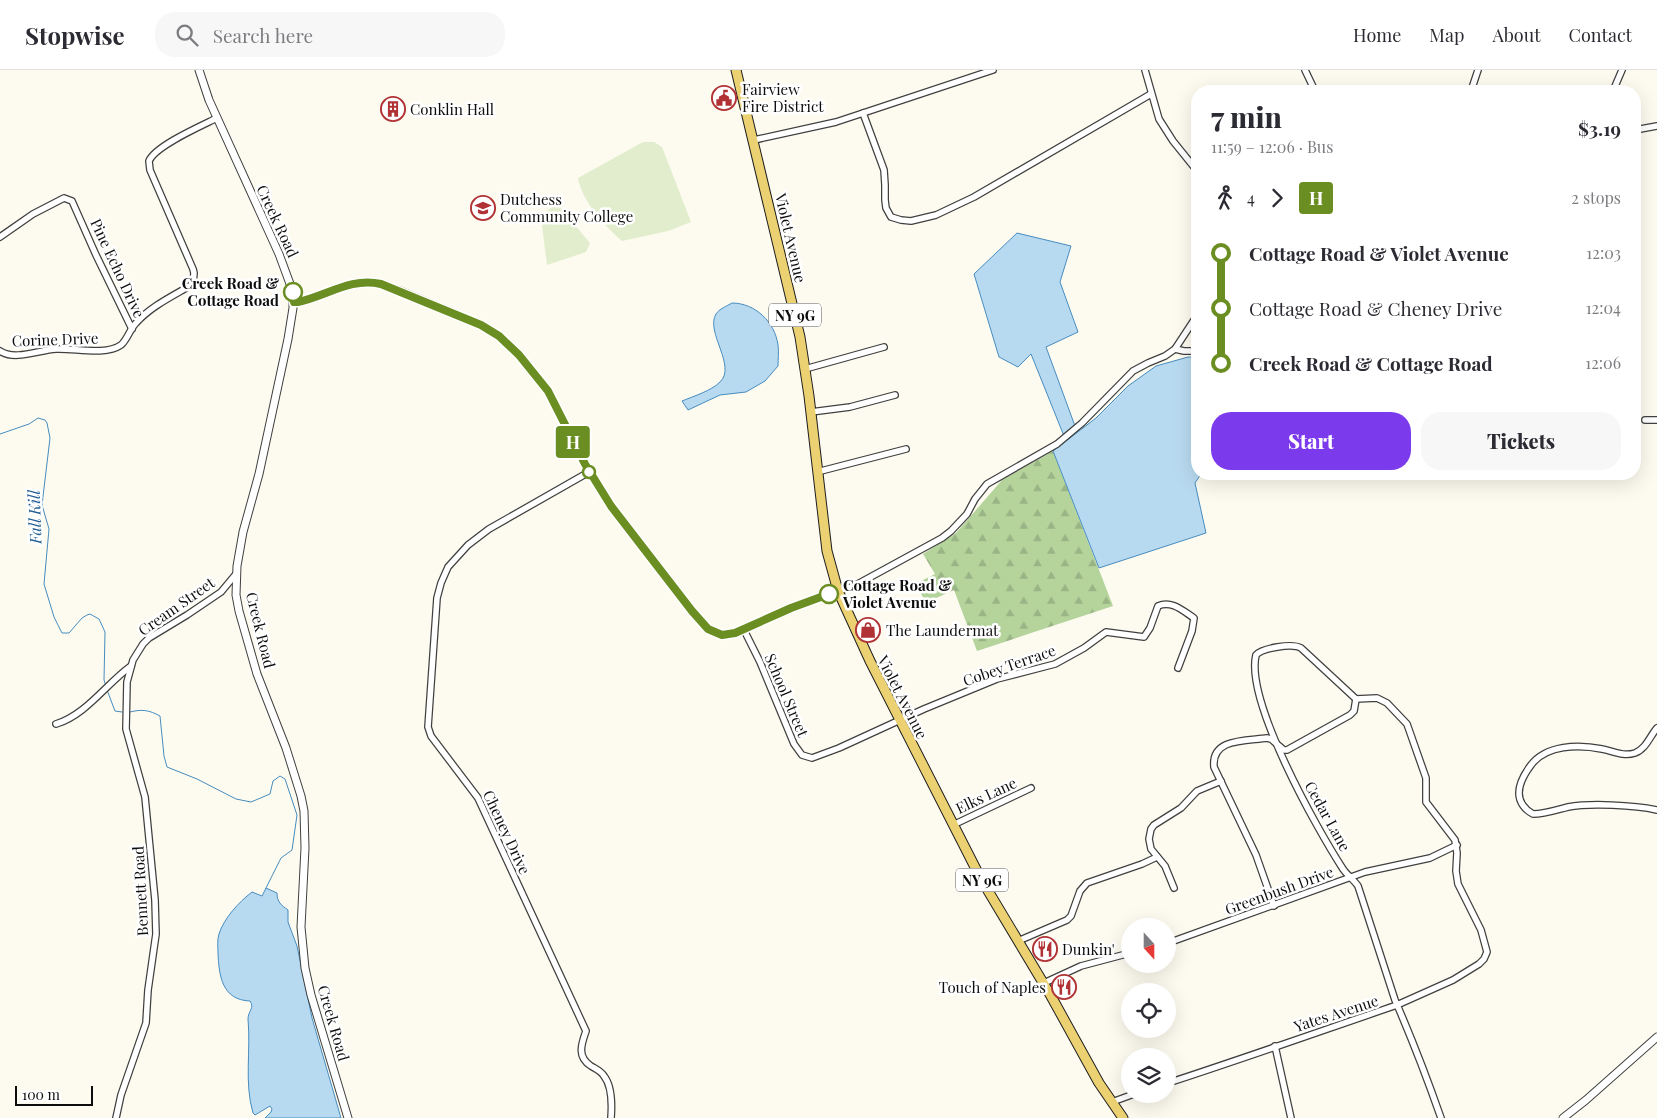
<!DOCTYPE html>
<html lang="en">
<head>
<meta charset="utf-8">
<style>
	:root { --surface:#fff; --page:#f7f7f7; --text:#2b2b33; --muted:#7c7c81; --line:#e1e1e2; --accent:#7c3aed }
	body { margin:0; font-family:"Playfair Display",serif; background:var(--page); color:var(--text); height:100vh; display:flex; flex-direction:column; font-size:19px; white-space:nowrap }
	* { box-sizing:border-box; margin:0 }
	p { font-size:16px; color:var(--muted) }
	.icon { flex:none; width:28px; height:28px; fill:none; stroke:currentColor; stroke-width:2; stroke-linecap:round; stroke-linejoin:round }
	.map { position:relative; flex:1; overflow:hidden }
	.sheet { position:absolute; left:1191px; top:15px; width:450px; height:395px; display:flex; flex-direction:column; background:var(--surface); border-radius:20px; box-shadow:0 5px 20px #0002 }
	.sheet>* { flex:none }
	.badge { padding:0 10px; border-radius:4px; font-size:18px; line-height:32px }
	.needle { width:32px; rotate:159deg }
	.fabs { position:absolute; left:1121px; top:848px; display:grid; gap:10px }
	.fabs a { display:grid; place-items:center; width:55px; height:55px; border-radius:50%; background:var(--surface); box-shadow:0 5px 20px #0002; font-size:25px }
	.scale { position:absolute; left:15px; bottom:12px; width:78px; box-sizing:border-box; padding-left:5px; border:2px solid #0d0d0d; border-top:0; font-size:14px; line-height:18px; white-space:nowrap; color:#0d0d0d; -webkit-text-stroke:4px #fff; paint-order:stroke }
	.map>.badge { position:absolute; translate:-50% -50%; box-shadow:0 0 0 2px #fff }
	.legs { display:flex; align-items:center; gap:8px; height:55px; padding:0 20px; font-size:16px }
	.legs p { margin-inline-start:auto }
	.overview { display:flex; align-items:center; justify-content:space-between; height:85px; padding:0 20px }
	h1 { font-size:28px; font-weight:800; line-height:38px }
	.button { display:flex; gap:10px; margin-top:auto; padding:10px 20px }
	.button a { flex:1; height:58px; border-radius:20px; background:var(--accent); color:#fff; font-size:20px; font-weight:800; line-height:58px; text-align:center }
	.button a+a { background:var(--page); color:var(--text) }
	ul { padding:0 20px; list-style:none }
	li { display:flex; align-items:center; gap:18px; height:55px; font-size:19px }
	li i { display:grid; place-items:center; width:8px; height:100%; margin:0 6px; background:currentColor }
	li i::after { content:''; width:12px; height:12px; margin:-6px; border:4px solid; border-radius:50%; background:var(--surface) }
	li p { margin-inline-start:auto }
	li:first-child i { background:linear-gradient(#0000 50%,currentColor 0) }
	li:last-child i { background:linear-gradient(currentColor 50%,#0000 0) }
	header { display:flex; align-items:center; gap:30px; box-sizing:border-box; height:70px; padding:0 25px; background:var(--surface); border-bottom:1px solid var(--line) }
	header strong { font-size:24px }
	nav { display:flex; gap:28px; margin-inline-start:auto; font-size:18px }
	.search { width:350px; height:45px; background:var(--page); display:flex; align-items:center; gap:12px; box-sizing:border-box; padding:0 18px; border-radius:20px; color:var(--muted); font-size:19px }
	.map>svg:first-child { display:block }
</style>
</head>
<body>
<header>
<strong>Stopwise</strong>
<div class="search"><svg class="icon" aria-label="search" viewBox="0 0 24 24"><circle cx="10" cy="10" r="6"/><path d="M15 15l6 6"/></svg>Search here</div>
<nav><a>Home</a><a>Map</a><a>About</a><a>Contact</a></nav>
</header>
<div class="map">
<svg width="1657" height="1048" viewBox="0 0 1657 1048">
	<defs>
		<pattern id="forest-firs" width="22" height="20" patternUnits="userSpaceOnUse" patternTransform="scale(1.25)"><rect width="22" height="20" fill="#b4d49c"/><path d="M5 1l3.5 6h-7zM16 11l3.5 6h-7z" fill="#9ab585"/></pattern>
	</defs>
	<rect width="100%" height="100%" fill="#fdfbef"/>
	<!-- forest -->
	<path fill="url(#forest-firs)" d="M1053 381 1113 536 977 581 954 520 925 533 917 513 935 504 923 484 956 463 1002 410Z"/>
	<!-- pitch -->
	<g fill="#e1edcc">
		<path d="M643 72H654L662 77 691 152 668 161 622 171C604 155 583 133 578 108Z"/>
		<path d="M556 133 590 173 586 182 547 195 541 147Z"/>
	</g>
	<!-- water -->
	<g fill="#b8daf0" stroke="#468cc0">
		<path d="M1017 163 1071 176 1060 212 1078 262 1046 277 1075 356 1064 366 1031 284 1018 297 999 287 974 204Z"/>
		<path d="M732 233C755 233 775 252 778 275 779 282 778 289 778 296L765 311 746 322 720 325 688 340 682 331C694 326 711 321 720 312 737 296 705 262 716 244 719 239 727 236 732 233Z"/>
		<path d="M1188 287H1197L1198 404H1201L1195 413 1206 463 1099 498 1053 381 1096 348 1128 316 1156 296Z"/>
		<path d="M266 818 277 823C277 832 281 835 288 840V852L297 876 312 948 341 1048H265L271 1042 272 1039 270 1036 255 1045 253 1043C244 1012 251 981 248 949 248 941 255 938 250 931 222 930 219 906 218 883 218 877 217 870 219 864 224 848 239 832 252 822L262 826Z"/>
	</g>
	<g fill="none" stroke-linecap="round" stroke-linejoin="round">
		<!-- stream -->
		<g stroke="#468cc0" stroke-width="1">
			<path d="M0 364 29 354 38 348 45 350 47 353 50 368 42 435 49 459 44 514 54 547 62 563H69L82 548 87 545 90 544 99 549 105 562 104 610 106 616"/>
			<path d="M107 620 115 641 122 642"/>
			<path d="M130 642C142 639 149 640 160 646L164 686 167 697 197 709 236 729 251 732 270 724 273 711 280 706 285 709 297 745 292 780 281 788 266 818"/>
		</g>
		<defs>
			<g id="minor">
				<path d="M1145 0 1159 49 1173 71 1198 102"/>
				<path d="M1305 0 1315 21"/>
				<path d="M1471 21 1478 0"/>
				<path d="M1613 21 1622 0"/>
				<path d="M863 43 884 100 885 115V130L886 138 891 147 901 150 911 151 936 145 974 127 1151 24"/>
				<path d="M1635 60 1657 56"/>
				<path d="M754 70 836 52 993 0"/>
				<path d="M0 167 33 144 64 128 72 131 96 185 132 259"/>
				<path d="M294 232 307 230 354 213H375L399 220 473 251 499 266 523 290 548 321 585 394 611 436 697 548 708 559 715 563 722 565 735 563 801 534 854 516 942 468 951 461 967 444 975 429 987 414 1057 374 1082 353 1133 301 1148 293 1165 286 1175 279 1198 244"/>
				<path d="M1175 279 1184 281H1198"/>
				<path d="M0 281C15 291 39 280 56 279 75 278 105 286 121 275 127 270 130 259 136 253 151 236 173 226 193 214L194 203 193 199 150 100 149 91C155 76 201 56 217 48"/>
				<path d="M805 299 884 277"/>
				<path d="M811 342 850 337 895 325"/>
				<path d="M1645 350H1657"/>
				<path d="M589 402 489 459 468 475 448 497 441 513 437 528 428 657 431 666 478 728 586 961C581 975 577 987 591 996 596 999 601 1001 604 1006 612 1016 612 1035 611 1048"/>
				<path d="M817 402 906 379"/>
				<path d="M744 560 760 592 794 674 802 685 812 688 839 678 924 639 997 609 1055 594 1084 578 1106 562 1144 567 1150 558 1158 536C1172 530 1183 541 1194 548L1192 561 1178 598"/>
				<path d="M56 654C86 645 106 614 131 596"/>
				<path d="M1657 658C1650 666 1646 679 1635 683 1623 687 1613 681 1602 679 1578 674 1546 675 1531 695 1525 703 1519 712 1519 723 1519 732 1525 740 1533 744 1545 744 1556 740 1568 737 1590 733 1634 735 1657 740"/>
				<path d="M953 755 1031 718"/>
				<path d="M1174 818 1165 796 1151 779 1149 769 1151 759 1154 755 1181 738 1197 721 1221 711"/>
				<path d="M1274 836 1256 785 1214 697C1211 668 1246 671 1267 668L1271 669 1284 680H1287L1350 645 1354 641 1356 629"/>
				<path d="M1018 871 1067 850 1071 846 1080 821 1087 813 1142 794 1157 787"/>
				<path d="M1168 873 1365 802 1430 788 1457 775"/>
				<path d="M1044 913 1081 896 1130 883"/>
				<path d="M1275 976 1291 1048"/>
				<path d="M1168 1013C1245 988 1321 961 1397 935L1453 910 1479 894 1484 889 1487 882 1481 860 1458 814 1456 801 1457 783 1455 770 1426 732V708L1407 654 1387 633 1377 628 1356 629 1301 578C1292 573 1262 578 1256 585 1245 631 1317 759 1343 799 1347 805 1354 810 1358 816L1395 930C1412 969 1427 1008 1441 1048"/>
				<path d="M1112 1032 1134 1024"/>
				<path d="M116 1048 121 1025 146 953 148 920 156 864 155 830 145 727 126 659 127 612 133 590 143 574 149 568 187 545 221 522 236 504"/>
			</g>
			<g id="tertiary">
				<path d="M199 0 209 30 279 184 293 222V238L288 269 259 404 243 462 237 496 236 525 239 541 257 604 286 678 301 726 304 741 305 778 301 857 305 898 311 925 348 1048"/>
				<path d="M1563 1048 1586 1030 1657 967"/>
			</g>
			<path id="primary" d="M736 0 800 267 809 326 827 481 838 521 870 591 981 809 1051 926 1099 1013 1123 1048"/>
		</defs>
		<!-- minor casing -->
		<use href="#minor" stroke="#404040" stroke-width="8"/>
		<!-- tertiary casing -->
		<use href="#tertiary" stroke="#404040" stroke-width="9"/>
		<!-- primary casing -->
		<use href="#primary" stroke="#1e1e1e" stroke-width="11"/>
		<!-- minor -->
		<use href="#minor" stroke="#fff" stroke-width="5.5"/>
		<!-- tertiary -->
		<use href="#tertiary" stroke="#fff" stroke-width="7"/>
		<!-- primary -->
		<use href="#primary" stroke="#ebd171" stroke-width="9"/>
	</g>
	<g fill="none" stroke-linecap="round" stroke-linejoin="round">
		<defs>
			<path id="line-1" d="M293 222 294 232H298C327 226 350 207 381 214L481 255 499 266 519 285 548 321 585 394 611 436 692 541 708 559 722 565 735 563 791 538 829 524"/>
		</defs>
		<!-- line-1 casing -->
		<use href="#line-1" stroke="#fff" stroke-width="11"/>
		<!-- line-1 -->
		<use href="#line-1" stroke="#6b8e23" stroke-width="8"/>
	</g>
	<!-- icons -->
	<defs>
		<symbol id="civic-ring" viewBox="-11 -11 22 22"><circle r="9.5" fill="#fff" stroke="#b03235" stroke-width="1.5"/><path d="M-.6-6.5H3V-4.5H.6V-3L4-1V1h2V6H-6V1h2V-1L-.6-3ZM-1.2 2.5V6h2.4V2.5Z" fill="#b03235"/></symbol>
		<symbol id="building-ring" viewBox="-11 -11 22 22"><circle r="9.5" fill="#fff" stroke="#b03235" stroke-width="1.5"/><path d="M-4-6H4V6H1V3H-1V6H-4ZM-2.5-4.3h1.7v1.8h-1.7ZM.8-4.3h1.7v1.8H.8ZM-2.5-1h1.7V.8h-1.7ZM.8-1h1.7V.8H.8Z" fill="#b03235"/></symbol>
		<symbol id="university-ring" viewBox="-11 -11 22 22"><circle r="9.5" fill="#fff" stroke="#b03235" stroke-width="1.5"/><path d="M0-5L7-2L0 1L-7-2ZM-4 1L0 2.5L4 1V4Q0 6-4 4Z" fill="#b03235"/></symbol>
		<symbol id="shop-ring" viewBox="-11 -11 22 22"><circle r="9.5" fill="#fff" stroke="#b03235" stroke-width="1.5"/><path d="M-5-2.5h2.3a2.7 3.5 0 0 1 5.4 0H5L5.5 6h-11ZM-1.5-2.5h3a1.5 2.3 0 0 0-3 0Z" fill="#b03235"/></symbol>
		<symbol id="restaurant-ring" viewBox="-11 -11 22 22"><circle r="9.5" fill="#fff" stroke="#b03235" stroke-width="1.5"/><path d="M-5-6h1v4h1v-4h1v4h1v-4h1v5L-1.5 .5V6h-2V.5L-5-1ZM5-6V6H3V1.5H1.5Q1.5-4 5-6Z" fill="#b03235"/></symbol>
	</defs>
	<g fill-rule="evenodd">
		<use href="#civic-ring" x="710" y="14" width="28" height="28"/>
		<use href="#building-ring" x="379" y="25" width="28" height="28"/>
		<use href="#university-ring" x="469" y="124" width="28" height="28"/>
		<use href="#shop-ring" x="854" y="546" width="28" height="28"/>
		<use href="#restaurant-ring" x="1031" y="865" width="28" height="28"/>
		<use href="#restaurant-ring" x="1050" y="903" width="28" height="28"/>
	</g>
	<!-- markers -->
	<g fill="#fff" stroke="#6b8e23" stroke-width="2.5">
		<circle cx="293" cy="222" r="9"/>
		<circle cx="589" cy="402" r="6"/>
		<circle cx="829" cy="524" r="9"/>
	</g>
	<g text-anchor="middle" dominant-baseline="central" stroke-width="5" stroke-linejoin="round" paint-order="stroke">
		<!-- shield labels -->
		<g fill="#fff" stroke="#565656" stroke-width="1">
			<rect x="769" y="233.5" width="52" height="23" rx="4"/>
			<rect x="956" y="798.5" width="52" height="23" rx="4"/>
		</g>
		<g font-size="14" font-weight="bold" fill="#0d0d0d">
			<text x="795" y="245">NY 9G</text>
			<text x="982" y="810">NY 9G</text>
		</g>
		<!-- poi labels -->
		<g font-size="15" fill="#0d0d0d" stroke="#fff" text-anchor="start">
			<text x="742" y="19">Fairview<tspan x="742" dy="17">Fire District</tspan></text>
			<text x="410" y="39">Conklin Hall</text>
			<text x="500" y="129">Dutchess<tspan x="500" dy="17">Community College</tspan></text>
			<text x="886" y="560">The Laundermat</text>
			<text x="1062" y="879">Dunkin'</text>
			<text x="1046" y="917" text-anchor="end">Touch of Naples</text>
		</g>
		<!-- street labels -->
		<g font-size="15" fill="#0d0d0d" stroke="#fff">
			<text transform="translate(278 151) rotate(65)">Creek Road</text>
			<text transform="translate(791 168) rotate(77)">Violet Avenue</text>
			<text transform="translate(118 198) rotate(65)">Pine Echo Drive</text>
			<text transform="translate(55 269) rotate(-2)">Corine Drive</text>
			<text transform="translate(176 536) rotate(-35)">Cream Street</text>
			<text transform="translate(261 560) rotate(76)">Creek Road</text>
			<text transform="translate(1009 595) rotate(-19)">Cobey Terrace</text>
			<text transform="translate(787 625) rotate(67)">School Street</text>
			<text transform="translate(903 627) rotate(63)">Violet Avenue</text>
			<text transform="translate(986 725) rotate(-25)">Elks Lane</text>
			<text transform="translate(1328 746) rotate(61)">Cedar Lane</text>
			<text transform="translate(507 762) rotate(65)">Cheney Drive</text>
			<text transform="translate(1279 820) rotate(-20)">Greenbush Drive</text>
			<text transform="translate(140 821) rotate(-93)">Bennett Road</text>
			<text transform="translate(1336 943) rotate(-18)">Yates Avenue</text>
			<text transform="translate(334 953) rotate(74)">Creek Road</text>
		</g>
		<!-- stop labels -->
		<g font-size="15" font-weight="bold" fill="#0d0d0d" stroke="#fff" text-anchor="end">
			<text x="279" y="213">Creek Road &amp;<tspan x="279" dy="17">Cottage Road</tspan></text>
			<text x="843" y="515" text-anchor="start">Cottage Road &amp;<tspan x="843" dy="17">Violet Avenue</tspan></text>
		</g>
		<!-- water labels -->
		<g font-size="16" font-style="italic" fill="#225e93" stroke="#fff">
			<text transform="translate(34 447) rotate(-92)">Fall Kill</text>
		</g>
	</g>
</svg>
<div class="fabs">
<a><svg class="needle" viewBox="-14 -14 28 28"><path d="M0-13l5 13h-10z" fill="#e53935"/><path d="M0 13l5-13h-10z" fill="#7c7c81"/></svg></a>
<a><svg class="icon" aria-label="locate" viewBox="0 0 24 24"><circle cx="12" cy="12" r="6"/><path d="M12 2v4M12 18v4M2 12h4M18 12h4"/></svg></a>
<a><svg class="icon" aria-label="layers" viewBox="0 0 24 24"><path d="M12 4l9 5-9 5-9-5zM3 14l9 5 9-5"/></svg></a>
</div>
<div class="scale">100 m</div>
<b class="badge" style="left:573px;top:372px;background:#6b8e23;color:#fff">H</b>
<section class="sheet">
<div class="overview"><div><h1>7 min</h1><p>11:59 – 12:06 · Bus</p></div><b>$3.19</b></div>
<div class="legs"><svg class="icon" aria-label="walk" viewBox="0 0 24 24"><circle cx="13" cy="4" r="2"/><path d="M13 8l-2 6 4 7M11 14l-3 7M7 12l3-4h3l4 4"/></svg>4<svg class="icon" aria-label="forward" viewBox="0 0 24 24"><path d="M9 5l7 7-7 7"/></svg><b class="badge" style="background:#6b8e23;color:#fff">H</b><p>2 stops</p></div>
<ul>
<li><i style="color:#6b8e23"></i><b>Cottage Road &amp; Violet Avenue</b><p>12:03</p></li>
<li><i style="color:#6b8e23"></i><span>Cottage Road &amp; Cheney Drive</span><p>12:04</p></li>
<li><i style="color:#6b8e23"></i><b>Creek Road &amp; Cottage Road</b><p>12:06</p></li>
</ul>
<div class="button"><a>Start</a><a>Tickets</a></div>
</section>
</div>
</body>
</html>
